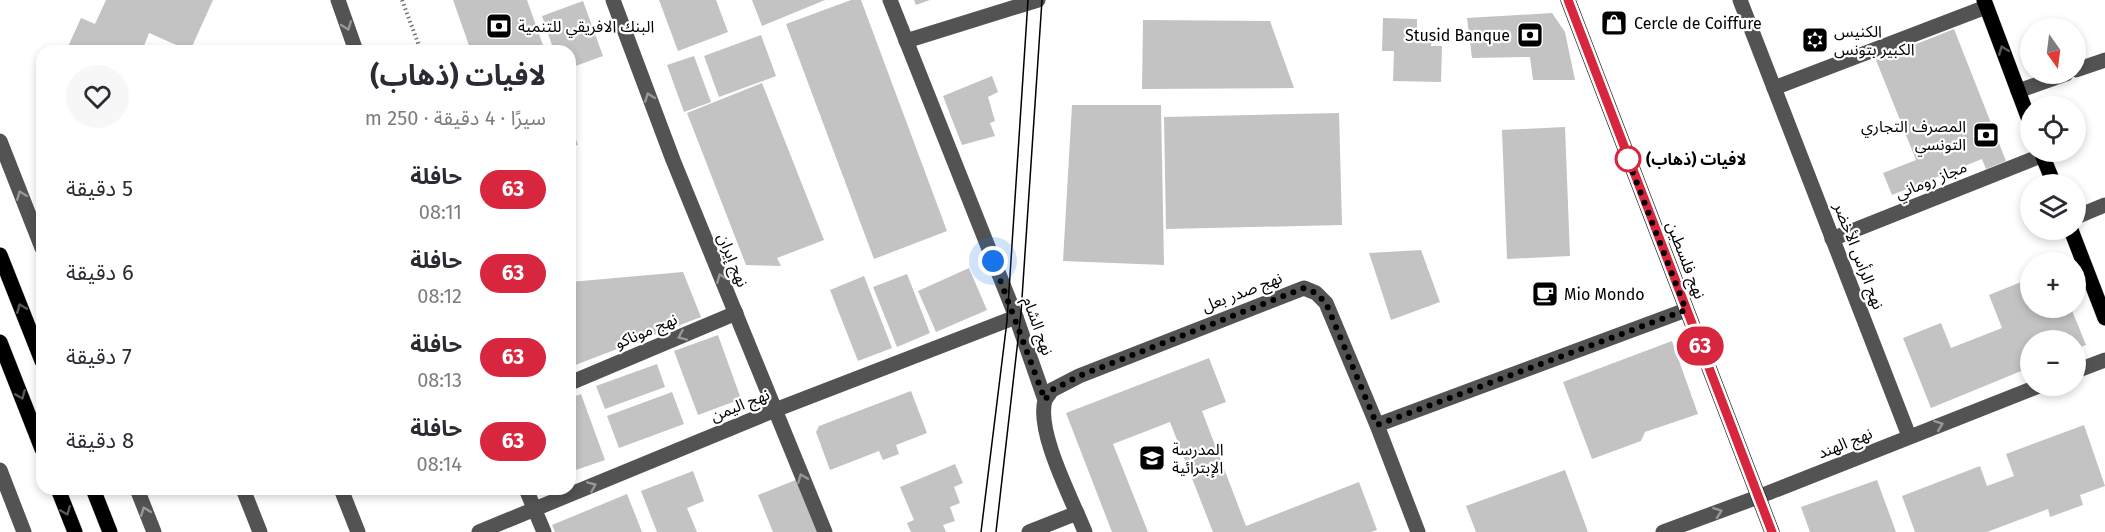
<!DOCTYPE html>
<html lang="ar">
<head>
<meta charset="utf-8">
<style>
	:root { --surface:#fff; --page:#f7f7f7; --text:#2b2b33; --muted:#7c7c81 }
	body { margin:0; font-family:"Fira Sans","Noto Sans Arabic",sans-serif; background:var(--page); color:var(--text); direction:rtl; height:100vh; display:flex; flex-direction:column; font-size:22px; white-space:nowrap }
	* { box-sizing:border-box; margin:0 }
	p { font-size:20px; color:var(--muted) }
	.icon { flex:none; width:33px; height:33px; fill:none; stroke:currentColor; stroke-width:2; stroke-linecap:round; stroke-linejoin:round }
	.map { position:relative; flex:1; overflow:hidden; direction:ltr }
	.details { position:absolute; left:36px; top:45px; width:540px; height:450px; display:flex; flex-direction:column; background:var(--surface); border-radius:18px; box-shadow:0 3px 9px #0003; direction:rtl }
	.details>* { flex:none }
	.badge { padding:0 12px; border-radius:20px; font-size:21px; line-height:39px }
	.needle { width:39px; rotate:166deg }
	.buttons { position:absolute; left:2020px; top:18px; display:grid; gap:12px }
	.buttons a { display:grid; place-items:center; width:66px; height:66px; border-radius:50%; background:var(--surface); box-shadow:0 3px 9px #0003; font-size:30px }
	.you { position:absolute; width:30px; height:30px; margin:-15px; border:4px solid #fff; border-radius:50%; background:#1a73e8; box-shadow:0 0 0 9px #1a73e833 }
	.map>.badge { position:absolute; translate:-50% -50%; box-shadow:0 0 0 3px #fff }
	.round { display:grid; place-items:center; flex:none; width:63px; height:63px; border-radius:32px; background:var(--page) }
	.headline { display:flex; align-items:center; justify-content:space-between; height:102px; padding:0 30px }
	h1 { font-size:28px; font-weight:700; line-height:45px }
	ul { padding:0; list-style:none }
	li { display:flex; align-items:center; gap:18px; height:84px; padding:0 30px }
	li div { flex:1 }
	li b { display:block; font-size:22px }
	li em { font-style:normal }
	li .badge { min-width:66px; font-weight:700; text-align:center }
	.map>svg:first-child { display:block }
</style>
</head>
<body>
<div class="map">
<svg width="2105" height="532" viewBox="0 0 2105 532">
	<rect width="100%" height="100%" fill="#fff"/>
	<!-- building -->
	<g fill="#c3c3c3">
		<path d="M106 0H213L190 51 149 33 144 46 156 51H66L81 18 95 24Z"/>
		<path d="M453 0H527L545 51H471Z"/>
		<path d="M659 0H716L728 32 678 51Z"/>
		<path d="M752 0H825L762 26Z"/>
		<path d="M851 0H861L947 231 874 259 786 24Z"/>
		<path d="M914 0H930L916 5Z"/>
		<path d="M583 1 603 56 570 68V51H554L542 16Z"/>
		<path d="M1552 13 1565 32 1575 80H1533L1530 57 1472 58 1467 18Z"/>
		<path d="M1383 18 1417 19V38H1432L1431 46H1442L1441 82 1393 81 1394 51H1382Z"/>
		<path d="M1143 20 1270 21 1294 88 1142 89Z"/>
		<path d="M1954 29 2006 161 1986 169 1982 159 1892 195 1883 173 1916 160 1876 60Z"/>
		<path d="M761 35 776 76 719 97 704 56Z"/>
		<path d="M694 56 711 102 684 112 667 65Z"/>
		<path d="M992 76 998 92 988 97 995 121 990 123 995 136 962 145 943 96Z"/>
		<path d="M762 83 824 240 777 258 781 266 746 265 687 113Z"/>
		<path d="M1072 105H1161L1164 265 1063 261Z"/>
		<path d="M1339 113 1342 225 1166 229 1164 117Z"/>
		<path d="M570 123 578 145 570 146Z"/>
		<path d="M1565 127 1570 256 1507 259 1502 130Z"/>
		<path d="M1421 250 1440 302 1391 320 1369 253Z"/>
		<path d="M969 268 987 310 936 332 918 291Z"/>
		<path d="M683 272 701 317 570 367V282Z"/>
		<path d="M907 274 930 333 897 347 873 287Z"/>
		<path d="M864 276 892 348 858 361 830 290Z"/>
		<path d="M2031 278V308H2071L2086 345 2076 349V340H2031V367L1931 408 1903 338 1941 323 1951 348 2002 328 1989 295Z"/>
		<path d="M718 335 741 399 698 415 674 351Z"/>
		<path d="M1672 341 1698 414 1645 432 1641 441 1592 459 1563 382Z"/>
		<path d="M1209 358 1226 402 1202 411 1246 526 1359 482 1377 530 1371 532H1213L1170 422 1113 444 1148 532H1112L1066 413Z"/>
		<path d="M657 364 665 387 605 409 596 386Z"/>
		<path d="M911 391 927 433 896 445 899 454 883 460 879 451 830 470 816 432 819 426Z"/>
		<path d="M672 392 684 424 619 448 607 416Z"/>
		<path d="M581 394 605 460 570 472V398Z"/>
		<path d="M2084 425 2105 486 2080 495 2083 505 2050 517 2048 509 1987 532H1915L1902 496 1980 466 1987 486 2014 476 2006 454Z"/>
		<path d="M955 464 963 483 954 487 960 503 950 507 955 521 943 525 946 532H911L907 523 914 520 900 487Z"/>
		<path d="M1565 470 1588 532H1476L1466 506Z"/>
		<path d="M693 471 704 501 687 508 697 532H657L641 491Z"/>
		<path d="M798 479 819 532H773L758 495Z"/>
		<path d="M1877 480 1896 532H1810L1801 507Z"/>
		<path d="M627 494 642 532H555L552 525Z"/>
	</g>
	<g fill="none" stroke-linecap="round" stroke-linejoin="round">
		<defs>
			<g id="major">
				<path d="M1568 0 1772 532"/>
				<path d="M1984 0 2031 125"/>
				<path d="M2041 152 2054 184"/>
				<path d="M2071 230 2105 318"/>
				<path d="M0 255 42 361"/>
				<path d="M0 342 42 449"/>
				<path d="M58 489 75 532"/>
				<path d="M93 489 110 532"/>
			</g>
		</defs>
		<!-- major casing -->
		<use href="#major" stroke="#dbdbdb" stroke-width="16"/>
		<!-- path -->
		<path stroke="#757575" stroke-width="4" stroke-dasharray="1.5 3" stroke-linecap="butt" d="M402 0 421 51"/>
		<!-- minor -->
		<g stroke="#535353" stroke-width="15">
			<path d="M338 0 356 51"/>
			<path d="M613 0 673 160 825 532"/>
			<path d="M890 0 1016 317 1045 400C1036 432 1072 499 1085 532"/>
			<path d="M1740 0 1909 436"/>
			<path d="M906 41 1038 0"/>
			<path d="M2076 70 2105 60"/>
			<path d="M1774 88 1986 7"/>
			<path d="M2018 91 2066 74"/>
			<path d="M0 141 42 248"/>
			<path d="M2076 217 2105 205"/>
			<path d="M1832 239 2043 155"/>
			<path d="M2076 371 2105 360"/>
			<path d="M570 383 736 313"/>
			<path d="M1045 400 1052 390 1079 376 1304 288 1316 293 1326 303 1377 425 1418 532"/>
			<path d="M1377 425 1686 310"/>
			<path d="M0 470 24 532"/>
			<path d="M137 489 154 532"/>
			<path d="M243 489 260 532"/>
			<path d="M341 489 358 532"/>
			<path d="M526 489 544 532"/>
			<path d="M479 532 775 410 1016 317"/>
			<path d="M1029 532 1077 513"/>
			<path d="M1663 532 1758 497 2039 386"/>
		</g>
		<!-- major -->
		<use href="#major" stroke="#000" stroke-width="15"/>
		<!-- tram -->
		<g stroke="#000" stroke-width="1.5">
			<path d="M981 532 1007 321 1028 0"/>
			<path d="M996 532 1021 313 1042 0"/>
		</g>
	</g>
	<!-- one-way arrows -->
	<defs><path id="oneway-chevron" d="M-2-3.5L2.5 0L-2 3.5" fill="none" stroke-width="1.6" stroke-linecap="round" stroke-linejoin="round" transform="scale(1.5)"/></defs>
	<g stroke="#989898">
		<use href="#oneway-chevron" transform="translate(347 26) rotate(70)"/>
		<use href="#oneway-chevron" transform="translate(649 97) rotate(-111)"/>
		<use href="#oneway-chevron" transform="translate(21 195) rotate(-111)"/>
		<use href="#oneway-chevron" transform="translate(721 278) rotate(-112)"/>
		<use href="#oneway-chevron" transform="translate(682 336) rotate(157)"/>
		<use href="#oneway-chevron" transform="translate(1939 425) rotate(-21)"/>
		<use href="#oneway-chevron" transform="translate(802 478) rotate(-112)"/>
		<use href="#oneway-chevron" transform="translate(592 486) rotate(-23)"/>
		<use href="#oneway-chevron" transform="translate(145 511) rotate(-111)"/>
		<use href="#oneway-chevron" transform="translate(1718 512) rotate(-20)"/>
	</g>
	<g stroke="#595959">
		<use href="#oneway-chevron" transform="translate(2003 50) rotate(-111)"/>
		<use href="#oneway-chevron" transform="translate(21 308) rotate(-112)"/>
		<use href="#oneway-chevron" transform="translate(21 395) rotate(68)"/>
		<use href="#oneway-chevron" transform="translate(66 511) rotate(68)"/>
	</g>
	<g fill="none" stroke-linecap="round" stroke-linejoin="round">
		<defs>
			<path id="line" d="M1568 0 1772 532"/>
		</defs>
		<!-- line casing -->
		<use href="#line" stroke="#fff" stroke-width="14"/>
		<!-- line -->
		<use href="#line" stroke="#d7263d" stroke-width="9"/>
		<!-- walk -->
		<path stroke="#000" stroke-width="6" stroke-dasharray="0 10.8" d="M993 261 1045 400 1052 390 1079 376 1304 288 1316 293 1326 303 1377 425 1686 310 1626 155 1628 159"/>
	</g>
	<!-- icons -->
	<defs>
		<symbol id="shop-square" viewBox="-11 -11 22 22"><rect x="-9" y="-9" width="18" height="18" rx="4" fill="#000" stroke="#fff"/><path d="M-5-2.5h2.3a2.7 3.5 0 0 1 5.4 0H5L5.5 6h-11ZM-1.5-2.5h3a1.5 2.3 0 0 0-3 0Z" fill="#fff"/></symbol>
		<symbol id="bank-square" viewBox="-11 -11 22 22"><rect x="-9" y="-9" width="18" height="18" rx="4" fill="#000" stroke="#fff"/><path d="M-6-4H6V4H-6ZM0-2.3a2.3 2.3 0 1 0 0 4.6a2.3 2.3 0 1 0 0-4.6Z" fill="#fff"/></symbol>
		<symbol id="synagogue-square" viewBox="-11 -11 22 22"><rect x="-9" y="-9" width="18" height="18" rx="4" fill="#000" stroke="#fff"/><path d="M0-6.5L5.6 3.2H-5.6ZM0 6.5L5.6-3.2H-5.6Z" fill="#fff"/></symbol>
		<symbol id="cafe-square" viewBox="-11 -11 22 22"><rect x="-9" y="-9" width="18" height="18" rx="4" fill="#000" stroke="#fff"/><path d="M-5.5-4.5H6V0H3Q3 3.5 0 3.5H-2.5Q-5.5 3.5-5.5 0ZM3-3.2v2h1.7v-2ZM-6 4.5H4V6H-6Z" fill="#fff"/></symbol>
		<symbol id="school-square" viewBox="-11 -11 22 22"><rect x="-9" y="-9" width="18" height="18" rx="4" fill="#000" stroke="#fff"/><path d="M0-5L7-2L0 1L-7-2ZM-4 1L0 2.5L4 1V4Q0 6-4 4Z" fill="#fff"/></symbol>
	</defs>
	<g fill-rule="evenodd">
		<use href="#shop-square" x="1599" y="8" width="30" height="30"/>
		<use href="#bank-square" x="484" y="11" width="30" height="30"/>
		<use href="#bank-square" x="1515" y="20" width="30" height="30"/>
		<use href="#synagogue-square" x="1800" y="25" width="30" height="30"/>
		<use href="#bank-square" x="1971" y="120" width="30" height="30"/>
		<use href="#cafe-square" x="1530" y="279" width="30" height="30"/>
		<use href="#school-square" x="1137" y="443" width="30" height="30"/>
	</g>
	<!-- markers -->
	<circle fill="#fff" stroke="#d7263d" stroke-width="3" cx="1628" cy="159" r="12"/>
	<g text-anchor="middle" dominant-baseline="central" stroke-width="4.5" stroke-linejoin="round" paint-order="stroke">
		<!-- poi labels -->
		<g font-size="16" fill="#000" stroke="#fff" text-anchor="start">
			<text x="1634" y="23">Cercle de Coiffure</text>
			<text x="518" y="26">البنك الافريقي للتنمية</text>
			<text x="1834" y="31">الكنيس<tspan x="1834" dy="18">الكبير بتونس</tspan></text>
			<text x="1510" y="35" text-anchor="end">Stusid Banque</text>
			<text x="1966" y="126" text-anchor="end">المصرف التجاري<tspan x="1966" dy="18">التونسي</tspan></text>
			<text x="1564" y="294">Mio Mondo</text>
			<text x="1172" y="449">المدرسة<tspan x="1172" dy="18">الإبترائية</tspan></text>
		</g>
		<!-- stop labels -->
		<g font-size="16" font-weight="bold" fill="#000" stroke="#fff" text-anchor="start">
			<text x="1646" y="159">لافيات (ذهاب)</text>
		</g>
		<!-- street labels -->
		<g font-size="16" fill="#000" stroke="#fff">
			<text transform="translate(1931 180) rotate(-22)">مجاز روماني</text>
			<text transform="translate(1859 256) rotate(69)">نهج الرأس الأخضر</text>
			<text transform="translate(733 260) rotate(68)">نهج إيران</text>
			<text transform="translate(1686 260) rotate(69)">نهج فلسطين</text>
			<text transform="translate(1242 292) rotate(-21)">نهج صدر بعل</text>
			<text transform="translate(1038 326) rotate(70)">نهج الشام</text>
			<text transform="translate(646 331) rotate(-23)">نهج موناكو</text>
			<text transform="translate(740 405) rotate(-22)">نهج اليمن</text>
			<text transform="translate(1845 443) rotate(-22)">نهج الهند</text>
		</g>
	</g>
</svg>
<div class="buttons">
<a><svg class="needle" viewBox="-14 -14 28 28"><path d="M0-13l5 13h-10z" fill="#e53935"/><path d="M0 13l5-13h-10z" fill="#7c7c81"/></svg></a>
<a><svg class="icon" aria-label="locate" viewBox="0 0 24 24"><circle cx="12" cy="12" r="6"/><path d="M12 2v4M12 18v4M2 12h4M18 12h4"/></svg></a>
<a><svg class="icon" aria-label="layers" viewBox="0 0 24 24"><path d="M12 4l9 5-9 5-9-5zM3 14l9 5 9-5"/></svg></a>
<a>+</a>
<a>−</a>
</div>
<div class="you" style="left:993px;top:261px"></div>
<b class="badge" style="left:1700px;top:346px;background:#d7263d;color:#fff">63</b>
<section class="details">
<div class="headline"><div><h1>لافيات (ذهاب)</h1><p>سيرًا · 4 دقيقة · 250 m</p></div><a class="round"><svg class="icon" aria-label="heart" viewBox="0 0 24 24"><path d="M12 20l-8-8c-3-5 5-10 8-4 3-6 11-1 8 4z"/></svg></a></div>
<ul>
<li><span class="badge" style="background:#d7263d;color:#fff">63</span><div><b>حافلة</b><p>08:11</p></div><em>5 دقيقة</em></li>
<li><span class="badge" style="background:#d7263d;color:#fff">63</span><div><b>حافلة</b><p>08:12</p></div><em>6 دقيقة</em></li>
<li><span class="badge" style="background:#d7263d;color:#fff">63</span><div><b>حافلة</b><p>08:13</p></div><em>7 دقيقة</em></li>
<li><span class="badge" style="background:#d7263d;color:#fff">63</span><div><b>حافلة</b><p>08:14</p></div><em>8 دقيقة</em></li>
</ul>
</section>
</div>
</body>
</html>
